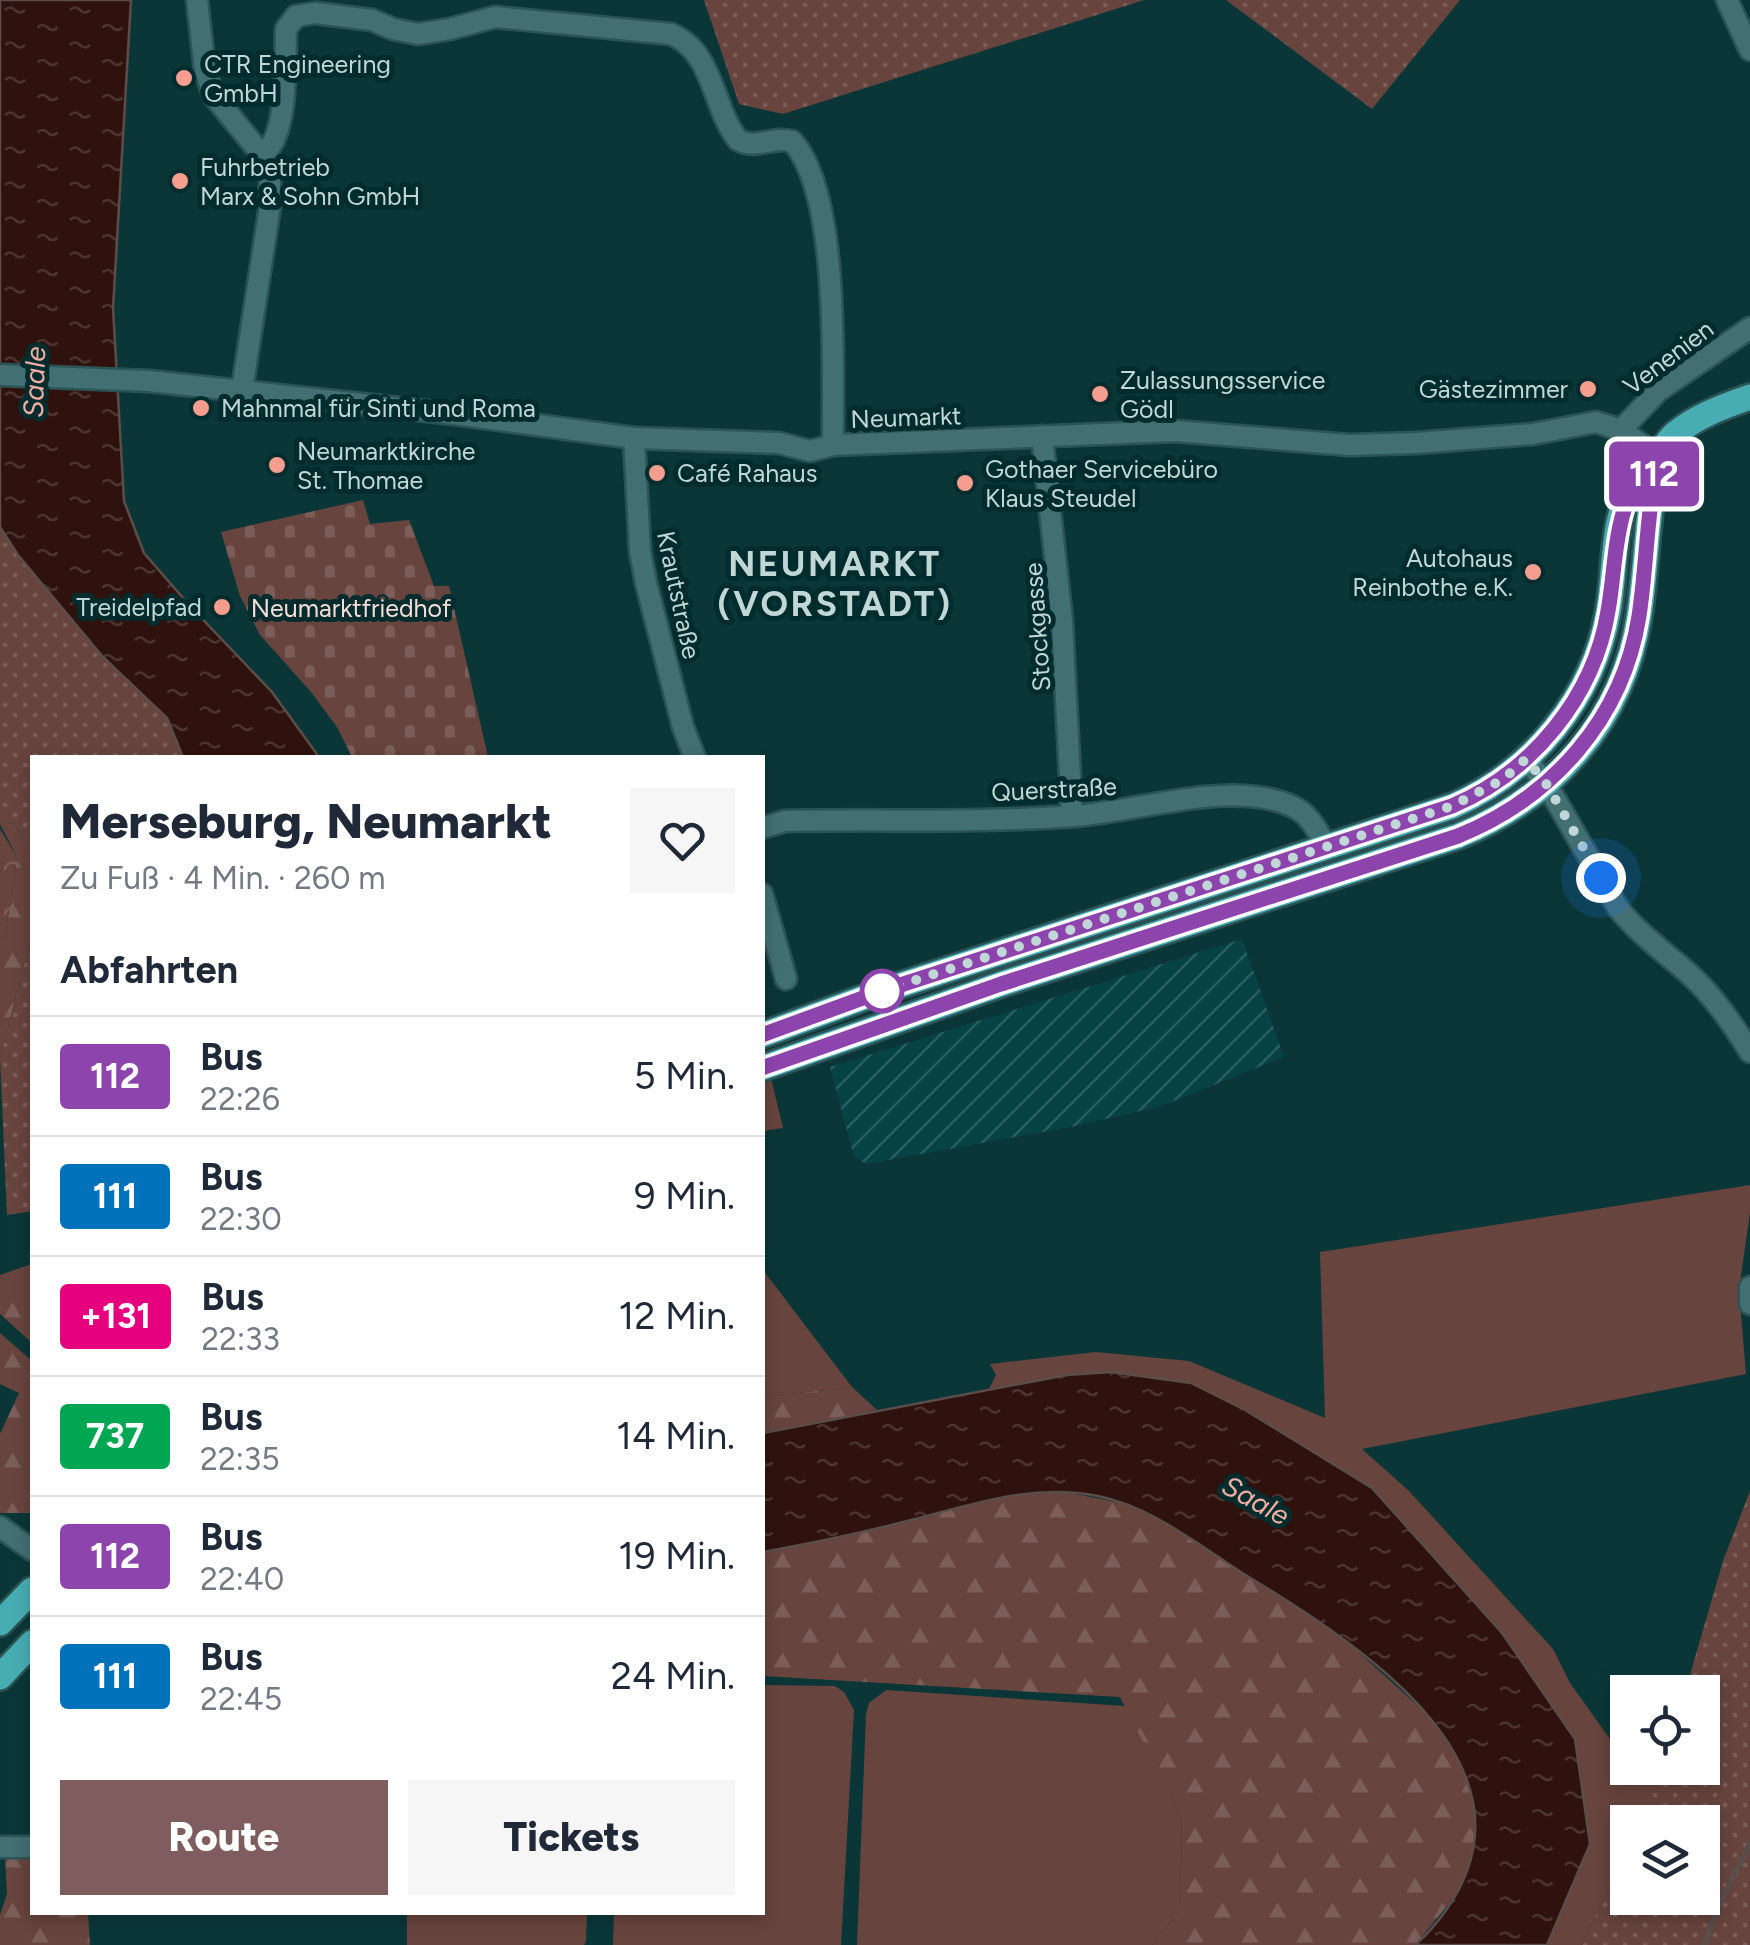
<!DOCTYPE html>
<html lang="de">
<head>
<meta charset="utf-8">
<style>
	:root { --surface:#fff; --page:#f6f6f7; --text:#1f2937; --muted:#747a83; --line:#e0e1e3; --accent:#7f5d5e }
	body { margin:0; font-family:Figtree,sans-serif; background:var(--page); color:var(--text); height:100vh; display:flex; flex-direction:column; font-size:38px; white-space:nowrap }
	* { box-sizing:border-box; margin:0 }
	p { font-size:32px; color:var(--muted) }
	.icon { flex:none; width:55px; height:55px; fill:none; stroke:currentColor; stroke-width:2; stroke-linecap:round; stroke-linejoin:round }
	.map { position:relative; flex:1; overflow:hidden }
	.side { position:absolute; left:30px; top:755px; width:735px; height:1160px; display:flex; flex-direction:column; background:var(--surface); border-radius:0px; box-shadow:0 5px 15px #0003 }
	.side>* { flex:none }
	.badge { padding:0 20px; border-radius:8px; font-size:35px; line-height:65px }
	.buttons { position:absolute; left:1610px; top:1675px; display:grid; gap:20px }
	.buttons a { display:grid; place-items:center; width:110px; height:110px; border-radius:0px; background:var(--surface); box-shadow:0 5px 15px #0003; font-size:50px }
	.you { position:absolute; width:50px; height:50px; margin:-25px; border:8px solid #fff; border-radius:50%; background:#1a73e8; box-shadow:0 0 0 15px #1a73e833 }
	.map>.badge { position:absolute; translate:-50% -50%; box-shadow:0 0 0 5px #fff }
	h2 { padding:0 30px; font-size:38px; line-height:90px }
	.round { display:grid; place-items:center; flex:none; width:105px; height:105px; border-radius:0px; background:var(--page) }
	.summary { display:flex; align-items:center; justify-content:space-between; height:170px; padding:0 30px }
	h1 { font-size:48px; font-weight:800; line-height:75px }
	.cta { display:flex; gap:20px; margin-top:auto; padding:20px 30px }
	.cta a { flex:1; height:115px; border-radius:0px; background:var(--accent); color:#fff; font-size:40px; font-weight:800; line-height:115px; text-align:center }
	.cta a+a { background:var(--page); color:var(--text) }
	ul { padding:0; list-style:none }
	li { display:flex; align-items:center; gap:30px; height:120px; padding:0 30px; border-top:2px solid var(--line) }
	li div { flex:1 }
	li b { display:block; font-size:38px }
	li em { font-style:normal }
	li .badge { min-width:110px; font-weight:700; text-align:center }
	.map>svg:first-child { display:block }
</style>
</head>
<body>
<div class="map">
<svg width="1750" height="1945" viewBox="0 0 1750 1945">
	<defs>
		<pattern id="industrial-furrows" width="10" height="10" patternUnits="userSpaceOnUse" patternTransform="scale(2.5)"><rect width="10" height="10" fill="#074244"/><path d="M-1 1l2-2M0 10L10 0M9 11l2-2" fill="none" stroke="#295d5e"/></pattern>
		<pattern id="forest-firs" width="22" height="20" patternUnits="userSpaceOnUse" patternTransform="scale(2.5)"><rect width="22" height="20" fill="#67443e"/><path d="M5 1l3.5 6h-7zM16 11l3.5 6h-7z" fill="#7b5e59"/></pattern>
		<pattern id="cemetery-stones" width="16" height="16" patternUnits="userSpaceOnUse" patternTransform="scale(2.5)"><rect width="16" height="16" fill="#67443e"/><path d="M2 7V4a2 2 0 0 1 4 0v3zM10 15v-3a2 2 0 0 1 4 0v3z" fill="#7b5e59"/></pattern>
		<pattern id="park-crowns" width="20" height="18" patternUnits="userSpaceOnUse" patternTransform="scale(2.5)"><rect width="20" height="18" fill="#67443e"/><path d="M2 6a3 3 0 1 1 6 0M12 15a3 3 0 1 1 6 0" fill="none" stroke="#7b5e59"/></pattern>
		<pattern id="garden-dots" width="8" height="8" patternUnits="userSpaceOnUse" patternTransform="scale(2.5)"><rect width="8" height="8" fill="#67443e"/><path d="M2 2h.1M6 6h.1" fill="none" stroke="#7b5e59" stroke-width="1.8" stroke-linecap="round"/></pattern>
		<pattern id="water-ripples" width="26" height="14" patternUnits="userSpaceOnUse" patternTransform="scale(2.5)"><rect width="26" height="14" fill="#2f120d"/><path d="M2 4q2-2 4 0t4 0M15 11q2-2 4 0t4 0" fill="none" stroke="#4b3430"/></pattern>
	</defs>
	<rect width="100%" height="100%" fill="#0b3638"/>
	<!-- industrial -->
	<path fill="url(#industrial-furrows)" d="M1242 939 1284 1057 1161 1106 1076 1126 866 1164 854 1157 830 1067Z"/>
	<!-- grass -->
	<g fill="#67443e">
		<path d="M771 1078 783 1128 763 1131V1081Z"/>
		<path d="M1750 1185V1212L1739 1290 1746 1374 1362 1449 1409 1491 1553 1649 1570 1683 1627 1763 1628 1768H1636L1660 1780 1641 1822H1628L1627 1852 1581 1945H1547L1590 1844 1502 1633 1372 1488 1245 1410 1191 1383 1111 1372 1067 1375 989 1389 996 1375 990 1364 1096 1352 1189 1361 1325 1418 1320 1252Z"/>
		<path d="M763 1270 852 1387 763 1397Z"/>
		<path d="M763 1685 835 1686 844 1692 854 1710 841 1945H613L614 1913 762 1912Z"/>
		<path d="M886 1690 1126 1706 1182 1818 1180 1910 1152 1945H857L866 1714 869 1703Z"/>
		<path d="M407 1913H587L586 1941 584 1945H407Z"/>
	</g>
	<!-- forest -->
	<g fill="url(#forest-firs)">
		<path d="M13 823 32 849V935L0 1058V940L5 937 17 857 0 824Z"/>
		<path d="M32 1264V1343L0 1314V1275Z"/>
		<path d="M0 1333 32 1361V1513H0V1434L19 1393 0 1384Z"/>
		<path d="M852 1387 877 1410 763 1433V1397Z"/>
		<path d="M1059 1491 1138 1506 1333 1629 1430 1717 1453 1747 1469 1784 1477 1824 1474 1854 1460 1890 1415 1945H1152L1180 1910 1182 1818 1120 1697 763 1676 762 1552 908 1521 1004 1494Z"/>
		<path d="M5 1856 32 1858V1912L88 1913 90 1945H0V1915L7 1894Z"/>
	</g>
	<!-- cemetery -->
	<path fill="url(#cemetery-stones)" d="M363 500 370 524 409 520 434 586H449L488 757H352L337 727 311 692 260 635 240 596 221 532Z"/>
	<!-- park -->
	<path fill="url(#park-crowns)" d="M0 829 17 857 5 937 0 940Z"/>
	<!-- garden -->
	<g fill="url(#garden-dots)">
		<path d="M704 0H1144L783 114 739 104Z"/>
		<path d="M1226 0H1460L1372 109Z"/>
		<path d="M0 527 18 555 103 656 167 718 183 757 32 758V849L13 823 0 824Z"/>
		<path d="M32 935V1211L7 1215 0 1058Z"/>
		<path d="M1750 1491V1945H1581L1627 1852 1628 1898H1702V1822H1641L1664 1768H1702V1692H1685L1723 1561Z"/>
	</g>
	<!-- water -->
	<g fill="url(#water-ripples)" stroke="#5b4d4a" stroke-width="2.5">
		<path d="M0 0H131L113 308 124 501 144 553 190 606 272 692 319 757H183L167 718 103 657 18 555 0 527Z"/>
		<path d="M1111 1372 1191 1383 1245 1410 1372 1488 1502 1633 1575 1739 1590 1844 1547 1945H1415C1437 1926 1457 1898 1467 1871 1516 1740 1337 1631 1244 1574 1197 1544 1152 1507 1098 1496 1032 1483 974 1504 911 1520 862 1533 812 1543 763 1552V1433L1067 1375Z"/>
	</g>
	<g fill="none" stroke-linecap="round" stroke-linejoin="round">
		<!-- stream -->
		<path stroke="#5b4d4a" stroke-width="6" d="M1704 1945 1718 1907 1750 1843"/>
		<defs>
			<g id="minor">
				<path d="M197 0 205 70 213 95 262 155 270 176V206L242 390"/>
				<path d="M1727 0 1750 50"/>
				<path d="M262 155C289 138 285 60 286 29L296 16 315 13 372 20 393 29 418 34 450 29 495 17 671 34C714 52 712 107 738 140 756 150 773 136 792 141 841 195 832 372 833 445"/>
				<path d="M0 375 149 381 455 414 634 438 779 443 810 451 833 445 1175 431 1349 445 1416 443 1533 434 1596 422 1621 430 1658 456"/>
				<path d="M1621 430 1658 391 1750 328"/>
				<path d="M1042 436 1062 621 1072 816"/>
				<path d="M634 438 640 551 646 583 683 727 695 758"/>
				<path d="M1526 759 1547 785 1618 908C1638 933 1663 951 1687 972 1713 995 1732 1023 1750 1052"/>
				<path d="M762 828 785 821C881 819 979 823 1075 816 1134 811 1208 788 1264 798 1300 804 1310 815 1326 846"/>
				<path d="M762 894 786 979"/>
				<path d="M1750 1287V1304"/>
				<path d="M0 1527 32 1550"/>
				<path d="M0 1847H32"/>
			</g>
			<g id="primary">
				<path d="M762 1035 882 991 1453 806C1532 772 1593 698 1608 613 1616 571 1611 524 1632 486 1638 474 1647 467 1656 457 1663 450 1667 441 1675 434 1697 416 1724 406 1750 397"/>
				<path d="M762 1068 1001 984 1458 836C1554 797 1623 721 1639 616 1647 563 1647 509 1658 456"/>
				<path d="M0 1623 32 1590"/>
				<path d="M0 1677 32 1643"/>
			</g>
		</defs>
		<!-- minor casing -->
		<use href="#minor" stroke="#2c5355" stroke-width="25"/>
		<!-- primary casing -->
		<use href="#primary" stroke="#2c5355" stroke-width="30"/>
		<!-- minor -->
		<use href="#minor" stroke="#426f71" stroke-width="20"/>
		<!-- primary -->
		<use href="#primary" stroke="#47adb2" stroke-width="25"/>
	</g>
	<g fill="none" stroke-linecap="round" stroke-linejoin="round">
		<defs>
			<path id="line" d="M762 1035 882 991 1452 806C1532 772 1594 697 1608 611 1618 555 1612 497 1658 456 1647 509 1647 563 1639 616 1623 719 1552 798 1458 836L1001 984 762 1068"/>
		</defs>
		<!-- line casing -->
		<use href="#line" stroke="#fff" stroke-width="22"/>
		<!-- line -->
		<use href="#line" stroke="#8e44ad" stroke-width="15"/>
		<!-- walk -->
		<path stroke="#c1d6d7" stroke-width="10" stroke-dasharray="0 18" d="M882 991 1452 806 1502 780 1526 759 1547 785 1601 878"/>
	</g>
	<!-- markers -->
	<g fill="#f59d8e" stroke="#002c2e" stroke-width="4">
		<circle cx="184" cy="78" r="10"/>
		<circle cx="180" cy="181" r="10"/>
		<circle cx="1588" cy="389" r="10"/>
		<circle cx="1100" cy="394" r="10"/>
		<circle cx="201" cy="408" r="10"/>
		<circle cx="277" cy="465" r="10"/>
		<circle cx="657" cy="473" r="10"/>
		<circle cx="965" cy="483" r="10"/>
		<circle cx="1533" cy="572" r="10"/>
		<circle cx="222" cy="607" r="10"/>
	</g>
	<circle fill="#fff" stroke="#8e44ad" stroke-width="5" cx="882" cy="991" r="20"/>
	<g text-anchor="middle" dominant-baseline="central" stroke-width="10" stroke-linejoin="round" paint-order="stroke">
		<!-- poi labels -->
		<g font-size="25" fill="#c1d6d7" stroke="#002c2e" text-anchor="start">
			<text x="204" y="64">CTR Engineering<tspan x="204" dy="29">GmbH</tspan></text>
			<text x="200" y="167">Fuhrbetrieb<tspan x="200" dy="29">Marx &amp; Sohn GmbH</tspan></text>
			<text x="1120" y="380">Zulassungsservice<tspan x="1120" dy="29">Gödl</tspan></text>
			<text x="1568" y="389" text-anchor="end">Gästezimmer</text>
			<text x="221" y="408">Mahnmal für Sinti und Roma</text>
			<text x="297" y="451">Neumarktkirche<tspan x="297" dy="29">St. Thomae</tspan></text>
			<text x="985" y="469">Gothaer Servicebüro<tspan x="985" dy="29">Klaus Steudel</tspan></text>
			<text x="677" y="473">Café Rahaus</text>
			<text x="1513" y="558" text-anchor="end">Autohaus<tspan x="1513" dy="29">Reinbothe e.K.</tspan></text>
			<text x="202" y="607" text-anchor="end">Treidelpfad</text>
		</g>
		<!-- street labels -->
		<g font-size="25" fill="#c1d6d7" stroke="#002c2e">
			<text transform="translate(1668 357) rotate(-37)">Venenien</text>
			<text transform="translate(906 417) rotate(-2)">Neumarkt</text>
			<text transform="translate(679 595) rotate(78)">Krautstraße</text>
			<text transform="translate(1037 627) rotate(-94)">Stockgasse</text>
			<text transform="translate(1054 789) rotate(-3)">Querstraße</text>
		</g>
		<!-- park labels -->
		<g font-size="25" fill="#f8dcd7" stroke="#002c2e">
			<text x="351" y="608">Neumarktfriedhof</text>
		</g>
		<!-- water labels -->
		<g font-size="28" font-style="italic" fill="#f2afa4" stroke="#002c2e">
			<text transform="translate(34 382) rotate(-88)">Saale</text>
			<text transform="translate(1256 1500) rotate(29)">Saale</text>
		</g>
		<!-- district labels -->
		<g font-size="35" font-weight="bold" letter-spacing="2.5" fill="#c1d6d7" stroke="#002c2e">
			<text x="835" y="564">NEUMARKT<tspan x="835" dy="40">(VORSTADT)</tspan></text>
		</g>
	</g>
</svg>
<div class="buttons">
<a><svg class="icon" aria-label="locate" viewBox="0 0 24 24"><circle cx="12" cy="12" r="6"/><path d="M12 2v4M12 18v4M2 12h4M18 12h4"/></svg></a>
<a><svg class="icon" aria-label="layers" viewBox="0 0 24 24"><path d="M12 4l9 5-9 5-9-5zM3 14l9 5 9-5"/></svg></a>
</div>
<div class="you" style="left:1601px;top:878px"></div>
<b class="badge" style="left:1654px;top:474px;background:#8e44ad;color:#fff">112</b>
<section class="side">
<div class="summary"><div><h1>Merseburg, Neumarkt</h1><p>Zu Fuß · 4 Min. · 260 m</p></div><a class="round"><svg class="icon" aria-label="heart" viewBox="0 0 24 24"><path d="M12 20l-8-8c-3-5 5-10 8-4 3-6 11-1 8 4z"/></svg></a></div>
<h2>Abfahrten</h2>
<ul>
<li><span class="badge" style="background:#8e44ad;color:#fff">112</span><div><b>Bus</b><p>22:26</p></div><em>5 Min.</em></li>
<li><span class="badge" style="background:#0072bc;color:#fff">111</span><div><b>Bus</b><p>22:30</p></div><em>9 Min.</em></li>
<li><span class="badge" style="background:#e6007e;color:#fff">+131</span><div><b>Bus</b><p>22:33</p></div><em>12 Min.</em></li>
<li><span class="badge" style="background:#00a651;color:#fff">737</span><div><b>Bus</b><p>22:35</p></div><em>14 Min.</em></li>
<li><span class="badge" style="background:#8e44ad;color:#fff">112</span><div><b>Bus</b><p>22:40</p></div><em>19 Min.</em></li>
<li><span class="badge" style="background:#0072bc;color:#fff">111</span><div><b>Bus</b><p>22:45</p></div><em>24 Min.</em></li>
</ul>
<div class="cta"><a>Route</a><a>Tickets</a></div>
</section>
</div>
</body>
</html>
